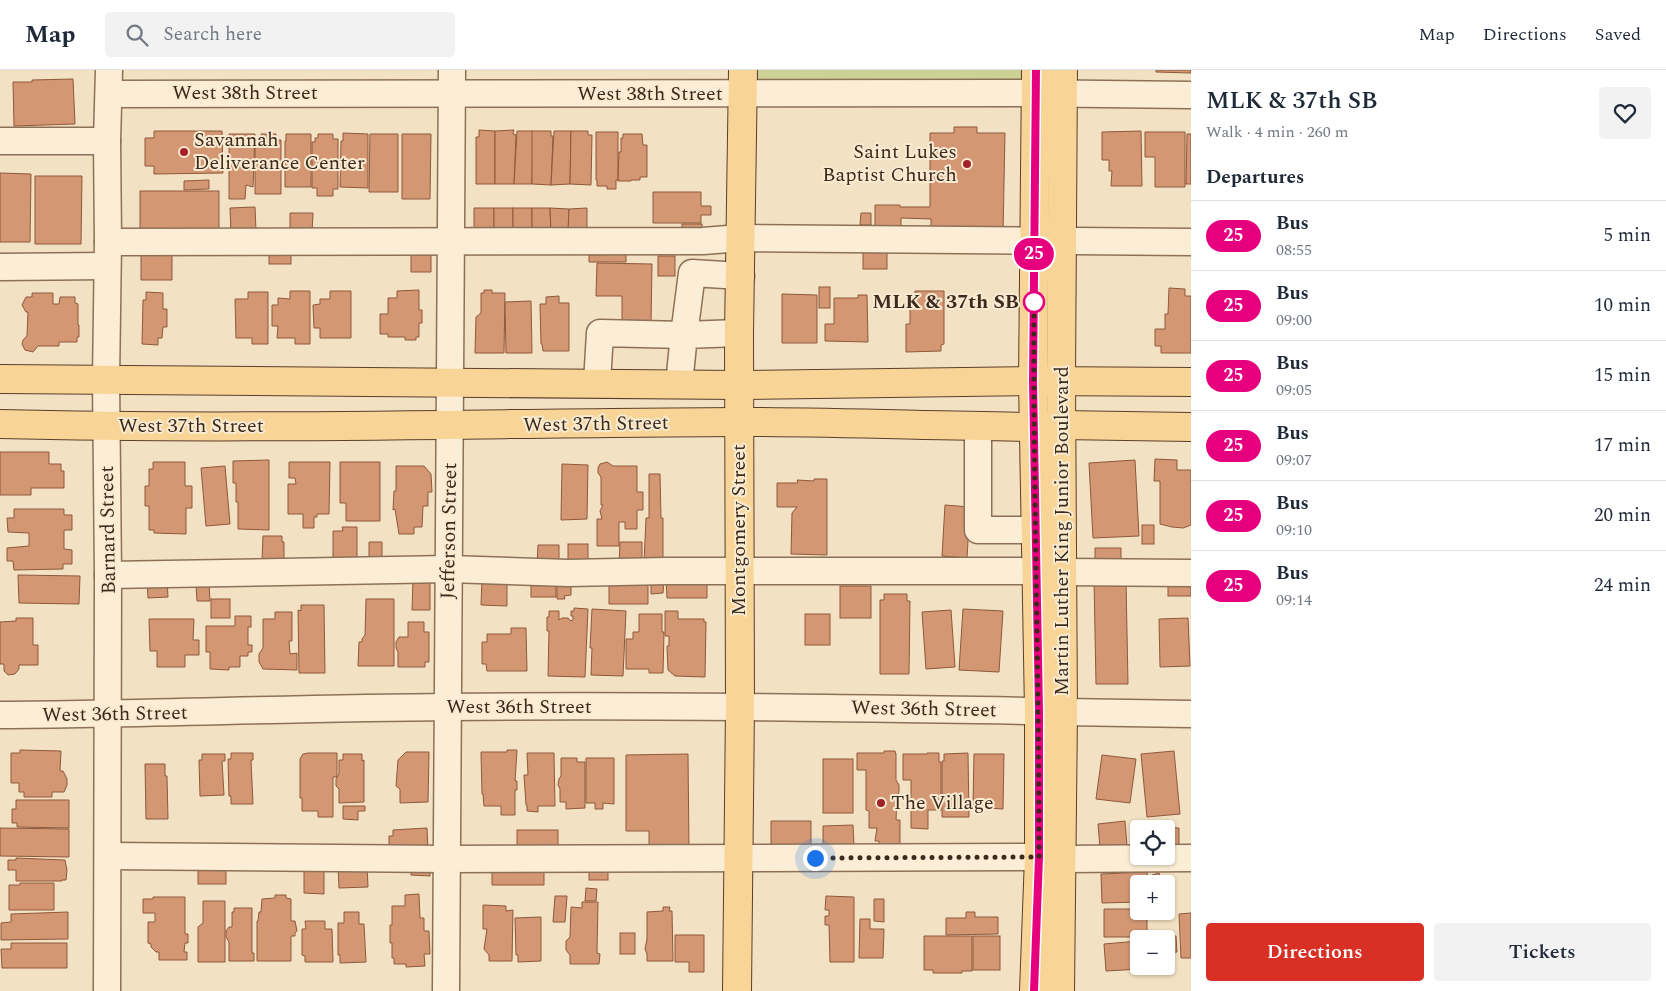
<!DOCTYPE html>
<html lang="en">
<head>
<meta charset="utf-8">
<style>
	:root { --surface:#fff; --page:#f2f2f3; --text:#1f2937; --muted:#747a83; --line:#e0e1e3; --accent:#d93025 }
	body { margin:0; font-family:Spectral,serif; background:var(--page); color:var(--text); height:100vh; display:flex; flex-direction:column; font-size:19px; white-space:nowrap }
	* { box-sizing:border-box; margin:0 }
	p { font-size:16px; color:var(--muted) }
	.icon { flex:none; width:28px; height:28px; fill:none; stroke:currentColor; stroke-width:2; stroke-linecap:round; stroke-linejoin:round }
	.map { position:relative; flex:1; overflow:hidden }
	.drawer { display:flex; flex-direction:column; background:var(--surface); width:475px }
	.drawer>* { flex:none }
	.badge { padding:0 10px; border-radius:16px; font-size:18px; line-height:32px }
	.fabs { position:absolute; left:1130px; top:750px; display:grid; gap:10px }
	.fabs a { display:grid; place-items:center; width:45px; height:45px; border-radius:5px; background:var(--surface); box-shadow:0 1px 4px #0004; font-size:25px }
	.you { position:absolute; width:25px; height:25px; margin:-12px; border:4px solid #fff; border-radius:50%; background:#1a73e8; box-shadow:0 0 0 8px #1a73e833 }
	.map>.badge { position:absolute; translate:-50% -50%; box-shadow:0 0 0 2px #fff }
	h2 { padding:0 15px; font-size:19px; line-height:45px }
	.round { display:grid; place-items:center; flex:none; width:52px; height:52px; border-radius:5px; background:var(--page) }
	.head { display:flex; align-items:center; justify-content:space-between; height:85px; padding:0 15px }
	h1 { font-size:24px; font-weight:600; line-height:38px }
	.action { display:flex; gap:10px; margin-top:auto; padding:10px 15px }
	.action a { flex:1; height:58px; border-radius:5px; background:var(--accent); color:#fff; font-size:20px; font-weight:600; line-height:58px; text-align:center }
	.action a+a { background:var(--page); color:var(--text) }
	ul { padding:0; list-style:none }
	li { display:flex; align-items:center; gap:15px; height:70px; padding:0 15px; border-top:1px solid var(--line) }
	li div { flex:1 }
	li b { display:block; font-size:19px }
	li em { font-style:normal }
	li .badge { min-width:55px; font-weight:700; text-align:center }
	header { display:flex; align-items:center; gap:30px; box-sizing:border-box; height:70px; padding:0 25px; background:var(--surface); border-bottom:1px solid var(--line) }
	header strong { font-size:24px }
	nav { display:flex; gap:28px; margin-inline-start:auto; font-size:18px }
	.search { width:350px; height:45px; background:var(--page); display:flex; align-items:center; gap:12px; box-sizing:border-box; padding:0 18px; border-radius:5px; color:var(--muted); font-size:19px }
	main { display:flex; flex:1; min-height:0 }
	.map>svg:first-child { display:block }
</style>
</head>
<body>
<header>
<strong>Map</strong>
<div class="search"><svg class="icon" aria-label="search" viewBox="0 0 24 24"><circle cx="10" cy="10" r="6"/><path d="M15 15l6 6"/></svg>Search here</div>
<nav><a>Map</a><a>Directions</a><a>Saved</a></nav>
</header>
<main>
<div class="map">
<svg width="1191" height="921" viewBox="0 0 1191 921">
	<rect width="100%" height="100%" fill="#f2e1c2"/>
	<!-- green -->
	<path fill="#cdd195" d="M749 0H1048V19L749 18Z"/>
	<!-- building -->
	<g fill="#d39774" stroke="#8f583b">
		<path d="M1156 0H1191V3L1156 2Z"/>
		<path d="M73 9 75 54 14 56 13 12H32V10Z"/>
		<path d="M954 57H977V63H1005L1003 164 931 165V149L901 148V164H875V135H900V137H930V63H954Z"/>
		<path d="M479 60 495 61V114H476V67H479Z"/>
		<path d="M514 60 513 64 516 65 514 114H495V61Z"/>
		<path d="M154 61H222L223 103 154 104V96H145V68H154Z"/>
		<path d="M517 61H533L532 114H514Z"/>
		<path d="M532 61H551V66H553L551 115 532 114Z"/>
		<path d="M554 61H571L570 114 551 115Z"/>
		<path d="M571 61H588V65H592L591 115 570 114Z"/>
		<path d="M1141 61 1142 116H1111L1112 101H1109V90H1102V62Z"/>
		<path d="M596 62H618V110H616V119H607V116H597V110H596Z"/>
		<path d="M1145 62H1185V117H1155V87H1145Z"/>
		<path d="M343 63 368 64V118L340 117 341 71H343Z"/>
		<path d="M229 64H255L253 117 246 115 245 129H229Z"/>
		<path d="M261 64H276V70H281V124H255V72H258V70H261Z"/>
		<path d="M286 64H311V117H285V71H286Z"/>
		<path d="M318 64H333V69H338V119H333V126H317V118H312V72H315V68H318Z"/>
		<path d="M370 64H398V122H369Z"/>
		<path d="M402 64H431L430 129H402Z"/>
		<path d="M623 64H642L643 75H647V107H640V110H631V111H618L619 82H621V68H623Z"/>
		<path d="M1187 64H1191V114H1186Z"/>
		<path d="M0 103 31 104 30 172H0Z"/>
		<path d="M35 106H82L81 174H35Z"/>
		<path d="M209 110V119L184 120V111Z"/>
		<rect x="140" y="121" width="79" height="46"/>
		<path d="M653 122H701V136H711V145H701V153H653Z"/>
		<path d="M255 137 256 161 231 162 230 138Z"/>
		<path d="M474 138H494V163L474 162Z"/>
		<rect x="494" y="138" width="19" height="25"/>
		<rect x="513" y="138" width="19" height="25"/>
		<path d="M532 138H550L551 163H532Z"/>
		<path d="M550 138 569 139 568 163H551Z"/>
		<path d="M587 138V163H568L569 139Z"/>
		<path d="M290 143H313L312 163H290Z"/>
		<path d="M861 143H871V155H860Z"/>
		<rect x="682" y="154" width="20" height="10"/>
		<rect x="863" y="178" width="24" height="21"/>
		<path d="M141 180 172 181V210H141Z"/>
		<rect x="269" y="180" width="22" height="14"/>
		<path d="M411 180 431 181V202H411Z"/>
		<path d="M626 184V192H589V185Z"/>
		<rect x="658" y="186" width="17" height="20"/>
		<path d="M597 193 652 194 651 255H622V226H596Z"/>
		<rect x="819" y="217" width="11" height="21"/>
		<path d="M1169 218 1185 219V226H1191V283H1161V276H1155V259H1165V244H1168Z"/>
		<path d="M419 220V240H422V253H419V267H416V270H405V267H388V264H380V244H388V228H397V221Z"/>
		<path d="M484 220H492V223H505L504 283H475L476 247 481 243V223H484Z"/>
		<path d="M290 221H310V274H295V268H277L278 256H272V235H278V228L290 229Z"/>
		<path d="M330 221H351V268H320V258H314L313 235 320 234V229H330Z"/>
		<path d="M915 221H944V274L941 275V281L906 282V254H910V237H915Z"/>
		<path d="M146 222 163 223V239H167V257H163L162 268H158V275L142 274 143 230H146Z"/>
		<path d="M248 222H268V274H252V268H236L235 229H248Z"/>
		<path d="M32 223H53V234H59L60 227H75V233L78 234V255H79V267H77V272H59V276H38L33 282 25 280 22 274 23 270 27 266 28 242H26L22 235 26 227H32Z"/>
		<path d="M782 224 817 225V273H782Z"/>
		<path d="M858 225H867L868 272 825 271V254H834V228H858Z"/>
		<path d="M559 226V233H569V281H543L542 274H541L540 234H546V227Z"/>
		<path d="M531 231 532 283H506L505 232Z"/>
		<path d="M0 382H49V394H61V401H64V418H31V425H0Z"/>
		<path d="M1155 389 1177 390V400H1191V455L1183 458 1172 457 1160 454V411H1154Z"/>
		<path d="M269 390V460L238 459V432H236V413H233V391Z"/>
		<path d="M1135 390 1139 466 1093 468 1089 393Z"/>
		<path d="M153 392H185V416H192V438H186V464L154 463V460H149V436H145V416H149V399H153Z"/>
		<path d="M289 392H330L329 444H317V447H314V458H303V444H288V414H296L295 408H289Z"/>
		<path d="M340 392H380V451H346V433H340Z"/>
		<path d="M607 392 613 396H637V422H643V440H637V459H625V452H619V476H597V449H602L600 441 603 435H601V407L598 403V398L600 394Z"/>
		<path d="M562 394 588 395 587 449 561 450Z"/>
		<path d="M225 396 230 454 206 456 201 398Z"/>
		<path d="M396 396H424L431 404 432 422H428V436H423L422 457H414V464H399L395 439 393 440 394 421H396Z"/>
		<path d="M649 404H660L661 448H663V493H644L646 448H649Z"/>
		<path d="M814 409H827V485L791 484 792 443 797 437H777V413H798L797 410 814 411Z"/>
		<path d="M945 435 970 437 967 488 942 486Z"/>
		<path d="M14 439H64V445H72V460H64V479L72 480V494H63V499L14 500 13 491H7V478L29 476V463L8 462 7 448H14Z"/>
		<rect x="1142" y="455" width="12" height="19"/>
		<path d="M342 457H357V490L333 491V461H343Z"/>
		<path d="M263 466H282V472H284V492L262 491Z"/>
		<path d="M369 472H382V492L369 493Z"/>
		<path d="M620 472H642V495L619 496Z"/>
		<rect x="568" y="474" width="20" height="17"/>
		<path d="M538 475H559V494L537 495Z"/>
		<path d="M1095 478H1121V496L1095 497Z"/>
		<path d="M18 505 80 506 79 534 19 533Z"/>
		<rect x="1168" y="506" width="23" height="20"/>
		<path d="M482 508H507V536L481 535Z"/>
		<rect x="531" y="508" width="25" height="19"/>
		<path d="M707 508V528H667L666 509Z"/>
		<path d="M413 509H430V540H412Z"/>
		<path d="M557 509H571V525L564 526 565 529H557Z"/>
		<path d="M651 509H664L663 523 651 524Z"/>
		<path d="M167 510 168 527 148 528 147 511Z"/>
		<path d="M1094 510H1126L1128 614H1096Z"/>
		<path d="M609 513 648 514V534H609Z"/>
		<path d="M209 514 210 531H197L196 515Z"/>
		<rect x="840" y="516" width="31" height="32"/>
		<path d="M884 524H907V531H910L909 604H880V530H884Z"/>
		<rect x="211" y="529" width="19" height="19"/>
		<path d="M366 529H394V596H358L359 572H362V569L365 565Z"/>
		<path d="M301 535H324L325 603H299L298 540 301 541Z"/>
		<path d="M574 538 588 539 585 607 548 606 549 561H547V547H549V541H559V550L562 548H568L571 551 573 550V546H571V541H574Z"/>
		<path d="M592 539 626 541 623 606 591 605 592 578H590Z"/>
		<path d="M963 539 1003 541 999 602 959 600Z"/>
		<path d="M951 540 955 597 926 599 922 542Z"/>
		<path d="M665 541H678V549H704V552H706L705 607 675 606 668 600 667 576H669V566H665Z"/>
		<path d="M275 542H292V571H289L290 584 297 583V600L263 599 259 592V584L263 578V549H275Z"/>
		<path d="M639 544H662V562H664L663 603H649V599H626V569H633V562H639Z"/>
		<rect x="805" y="544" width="25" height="31"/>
		<path d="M235 546H251V557H248V575H252V582H248V586H240V597H229V600L210 599V582H206V556H235Z"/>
		<path d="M16 548H33V575H38V595H19V599L15 604 8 605 4 601V594H0V552L16 551Z"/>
		<path d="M1188 548 1190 596 1160 597 1159 549Z"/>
		<path d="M149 549H194L193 570H199V585H185V597H157V581H150Z"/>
		<path d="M408 552H424V562H429V592H425V597H398V582L396 578V572L399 567H408Z"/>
		<path d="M511 558H526L527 601H487L486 594H482V572H487V564H511Z"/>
		<path d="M20 680 61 681 60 701H63L67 709V715L64 722H52V727H24V722H19V713H11V683H20Z"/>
		<path d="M507 680H517L515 711H517V720H515V745H501V736H484L483 724H482L481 682H507Z"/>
		<path d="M884 681H895L896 684V710L899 715V722L897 727 896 750H900V779H879V771H875L877 758H869V741L866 740V700H857V683H884Z"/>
		<path d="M1174 681 1180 744 1147 747 1141 684Z"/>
		<path d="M406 682H429L428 732 400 733V719L396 716 398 690Z"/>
		<path d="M231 683H253V690H251L253 734H231V726H229L228 689H231Z"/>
		<path d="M308 683H337V707H333V747H318V741H302V728H300V689L303 684Z"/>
		<path d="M527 683H554L555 736H538V742L527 741V735H526L524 705H528Z"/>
		<path d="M927 683H939V692H941V740H928V759L911 758V710H903V684H927Z"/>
		<path d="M968 683 969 747H942V691H944V684Z"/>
		<path d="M202 684H225V691H222L224 725 200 726 199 690H202Z"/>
		<path d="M343 684H362V691L364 690V732L339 733V719L336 716V709L339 704V690H343Z"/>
		<path d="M688 684 689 780H649V761H626V685Z"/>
		<path d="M974 684H1004L1003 739 987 738V735H973Z"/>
		<path d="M1102 685 1136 689 1130 733 1096 729Z"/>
		<path d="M561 688H577V692H585V738L566 739V732H560V719L558 715 559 709 561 706Z"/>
		<path d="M586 688H614V734L603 733V739H595V733H586Z"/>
		<rect x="823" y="689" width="30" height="54"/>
		<path d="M145 694H165V706H167L168 749H146Z"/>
		<path d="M16 730H69V758L17 757V753H12V739H16Z"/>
		<path d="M343 736H365V741H358V750L343 749Z"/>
		<path d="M771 751H811V781L771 782Z"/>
		<path d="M1125 751 1127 776 1100 778 1098 754Z"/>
		<path d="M853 755 854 776 823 777V756Z"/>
		<path d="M1140 757 1179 758V778H1166V759H1140Z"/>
		<path d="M0 758 69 759V787L0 786Z"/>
		<path d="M427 758 428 779 393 781V775H389V766H393V760Z"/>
		<rect x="517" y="760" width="41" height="20"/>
		<path d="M16 788 65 790 67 800 66 810H62V811H16V800H8V790H16Z"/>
		<path d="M411 794 430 795V806L411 805Z"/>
		<path d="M544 794V815H492V795Z"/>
		<rect x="589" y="794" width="19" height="16"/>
		<path d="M338 795H367L368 817 339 818Z"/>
		<rect x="198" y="796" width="28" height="18"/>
		<path d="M304 798 324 799V824L304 823Z"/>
		<path d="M1147 802 1148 814H1139V832L1102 833 1101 804Z"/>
		<path d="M1159 803 1162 814H1154L1152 805Z"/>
		<path d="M20 813H54V840H9V815H20Z"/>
		<path d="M586 818 597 819 596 831H585Z"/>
		<path d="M419 824 420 848H424V861H429L430 884H424L425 896 406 897V894H394V888H392V873H390V855H392V836H405V825Z"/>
		<path d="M275 825H286V828L291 829V851H295L297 861 295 863V866H291V891H257V851H258L259 842H261L262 829 275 828Z"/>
		<path d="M555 826H567L565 852H553Z"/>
		<path d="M826 826 854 827V892H830L829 855H825V846H829V840H825Z"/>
		<path d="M153 827H185V864H188V873H185L184 882H187V890H159V882H156L151 877V874L148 873V852H155V843H143V829H153Z"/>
		<path d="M874 829H884V852L874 851Z"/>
		<path d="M203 831H225V892H198V857L203 853Z"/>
		<path d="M582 832H598L597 883 600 884 599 894H570V885L566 880V871L570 867 571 837 582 838Z"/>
		<path d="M483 835 506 836V841L513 840 512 891H489V885L484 879 487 859H483Z"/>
		<path d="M663 837H670L669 841H672L673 891H647V884L645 879 647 869V842L663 841Z"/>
		<path d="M234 838H252V883H254V891H229V872L226 867V861L229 857H232V842H234Z"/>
		<path d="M1104 839H1139V841H1147V867H1104Z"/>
		<path d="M68 842V869L1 870V853L11 852V844Z"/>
		<path d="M344 842H359V854H364L366 892 340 893V885H338V853H344Z"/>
		<path d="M966 842H975V847H998V864L946 865V848H966Z"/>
		<path d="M1191 843V888H1181L1179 844Z"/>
		<path d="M541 847V891L518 892V885H516L515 848Z"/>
		<path d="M860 849H870V859H884L883 888H859Z"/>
		<path d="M305 851H325V859H332L333 892H305V886L302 885V859H306Z"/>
		<rect x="620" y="863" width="15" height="21"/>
		<path d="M675 865H704V902H689V892H675Z"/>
		<path d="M1167 865 1176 866 1177 882 1167 883Z"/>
		<path d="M924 866H972V901H962V903H933V900H924Z"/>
		<rect x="973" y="866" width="27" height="34"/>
		<path d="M1139 871V896H1141V899L1106 901 1104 874Z"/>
		<path d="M11 873H67V898H2L1 879H11Z"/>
	</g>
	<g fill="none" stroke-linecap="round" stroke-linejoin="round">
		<defs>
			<g id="minor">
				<path d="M109 24 1015 23 1191 25"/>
				<path d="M0 71H107"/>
				<path d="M108 172 703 171 741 168 1191 172"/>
				<path d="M0 197 107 196"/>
				<path d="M597 313 600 263 684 265 692 203 741 206"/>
				<path d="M679 314 684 265 739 263"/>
				<path d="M978 356V460H1036"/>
				<path d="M1063 502 1191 503"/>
				<path d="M108 505 449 499 568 503 667 501H1036"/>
				<path d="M1063 642 1191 644"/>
				<path d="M0 645C150 644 299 638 449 637 646 635 842 638 1039 641"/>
				<path d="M108 786 446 789 1039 787"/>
				<path d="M1063 789 1191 788"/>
				<path d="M107 921 108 505 106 310 108 172 107 71 109 0"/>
				<path d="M446 921 452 0"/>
			</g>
			<g id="major">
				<path d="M0 309 739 315 1033 311 1191 312"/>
				<path d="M0 354C246 360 492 353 738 352 837 352 935 356 1034 357L1061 355 1191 357"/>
				<path d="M737 921 740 637 739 263 743 0"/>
				<path d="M1034 921 1039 787V641L1033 311 1036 0"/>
				<path d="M1060 921 1063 642 1061 311 1063 0"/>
			</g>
		</defs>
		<!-- minor casing -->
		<use href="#minor" stroke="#8d7157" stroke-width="29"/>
		<!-- major casing -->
		<use href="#major" stroke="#5b3f2c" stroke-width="30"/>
		<!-- minor -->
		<use href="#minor" stroke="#fceed6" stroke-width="26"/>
		<!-- major -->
		<use href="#major" stroke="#f8d496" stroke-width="28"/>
	</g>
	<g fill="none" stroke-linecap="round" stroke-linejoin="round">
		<defs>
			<path id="line" d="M1034 921 1039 787V641L1033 311 1036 0"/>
		</defs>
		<!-- line casing -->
		<use href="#line" stroke="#fff" stroke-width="11"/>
		<!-- line -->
		<use href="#line" stroke="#e6007e" stroke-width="8"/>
		<!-- walk -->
		<path stroke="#3c2a1d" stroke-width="5" stroke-dasharray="0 9" d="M815 788 1039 787C1039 601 1033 414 1034 228V232"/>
	</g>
	<!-- markers -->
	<g fill="#a22229" stroke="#f8ebd2" stroke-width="2">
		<circle cx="184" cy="82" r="5"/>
		<circle cx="967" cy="94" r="5"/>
		<circle cx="881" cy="733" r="5"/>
	</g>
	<circle fill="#fff" stroke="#e6007e" stroke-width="2.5" cx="1034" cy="232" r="10"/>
	<g text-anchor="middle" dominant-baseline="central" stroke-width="4" stroke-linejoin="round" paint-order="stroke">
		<!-- street labels -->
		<g font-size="20" fill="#3c2a1d" stroke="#f8ebd2">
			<text x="245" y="23">West 38th Street</text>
			<text x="650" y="24">West 38th Street</text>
			<text transform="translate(596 354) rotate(-1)">West 37th Street</text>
			<text x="191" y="356">West 37th Street</text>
			<text transform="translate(108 460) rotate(-91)">Barnard Street</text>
			<text transform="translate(739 460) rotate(-90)">Montgomery Street</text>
			<text transform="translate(449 461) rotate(-89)">Jefferson Street</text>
			<text transform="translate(1062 461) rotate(-90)">Martin Luther King Junior Boulevard</text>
			<text x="519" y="637">West 36th Street</text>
			<text transform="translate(924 639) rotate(1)">West 36th Street</text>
			<text transform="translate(115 644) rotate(-1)">West 36th Street</text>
		</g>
		<!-- poi labels -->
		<g font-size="20" fill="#3c2a1d" stroke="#f8ebd2" text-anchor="start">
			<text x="194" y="70">Savannah<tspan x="194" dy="23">Deliverance Center</tspan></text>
			<text x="957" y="82" text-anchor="end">Saint Lukes<tspan x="957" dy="23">Baptist Church</tspan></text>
			<text x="891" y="733">The Village</text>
		</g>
		<!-- stop labels -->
		<g font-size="20" font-weight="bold" fill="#3c2a1d" stroke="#f8ebd2" text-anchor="end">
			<text x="1019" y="232">MLK &amp; 37th SB</text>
		</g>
	</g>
</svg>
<div class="fabs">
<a><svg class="icon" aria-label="locate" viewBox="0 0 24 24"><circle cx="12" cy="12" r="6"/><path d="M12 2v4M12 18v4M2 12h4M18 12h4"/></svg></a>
<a>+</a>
<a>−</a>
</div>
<div class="you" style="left:815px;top:788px"></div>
<b class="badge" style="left:1034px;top:184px;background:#e6007e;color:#fff">25</b>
</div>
<section class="drawer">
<div class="head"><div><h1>MLK &amp; 37th SB</h1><p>Walk · 4 min · 260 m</p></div><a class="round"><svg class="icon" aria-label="heart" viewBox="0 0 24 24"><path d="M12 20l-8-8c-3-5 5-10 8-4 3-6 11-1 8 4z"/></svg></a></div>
<h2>Departures</h2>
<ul>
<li><span class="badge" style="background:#e6007e;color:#fff">25</span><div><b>Bus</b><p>08:55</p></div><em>5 min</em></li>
<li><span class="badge" style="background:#e6007e;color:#fff">25</span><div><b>Bus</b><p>09:00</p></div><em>10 min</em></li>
<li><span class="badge" style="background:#e6007e;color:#fff">25</span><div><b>Bus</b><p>09:05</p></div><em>15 min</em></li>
<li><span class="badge" style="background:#e6007e;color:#fff">25</span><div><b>Bus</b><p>09:07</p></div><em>17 min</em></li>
<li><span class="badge" style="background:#e6007e;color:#fff">25</span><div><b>Bus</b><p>09:10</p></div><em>20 min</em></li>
<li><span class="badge" style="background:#e6007e;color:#fff">25</span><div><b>Bus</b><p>09:14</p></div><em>24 min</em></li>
</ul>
<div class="action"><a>Directions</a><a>Tickets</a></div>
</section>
</main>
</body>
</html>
